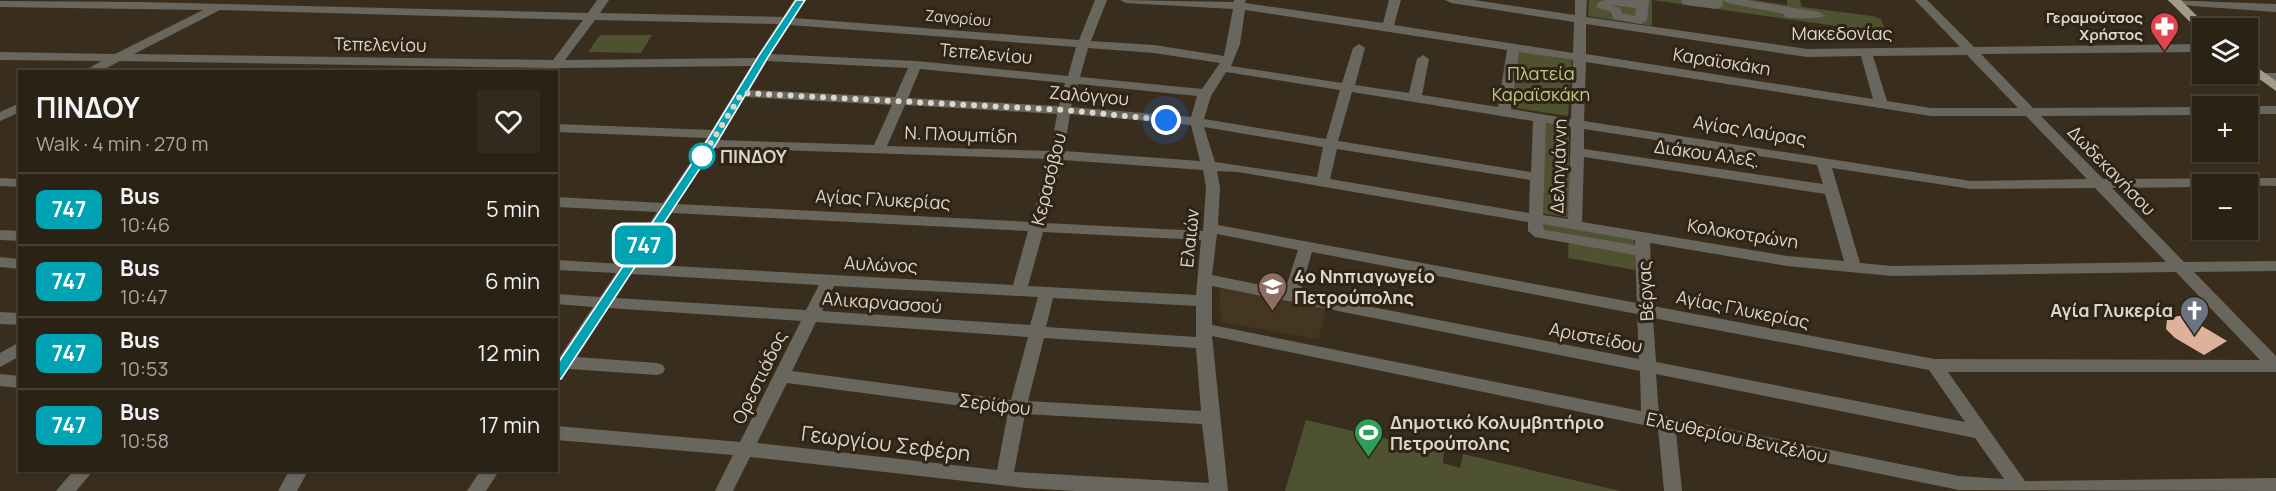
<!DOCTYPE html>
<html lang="en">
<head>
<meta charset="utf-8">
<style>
	:root { --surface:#2b2216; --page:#332a1f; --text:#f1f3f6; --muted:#a6a4a1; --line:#473f35 }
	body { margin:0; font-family:Manrope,sans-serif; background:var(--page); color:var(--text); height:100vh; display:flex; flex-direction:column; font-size:22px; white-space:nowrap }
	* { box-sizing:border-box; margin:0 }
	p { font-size:20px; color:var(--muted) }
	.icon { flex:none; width:33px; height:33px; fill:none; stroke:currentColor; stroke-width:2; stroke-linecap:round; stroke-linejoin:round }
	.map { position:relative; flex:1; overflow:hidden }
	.side { position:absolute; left:18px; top:70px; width:540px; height:402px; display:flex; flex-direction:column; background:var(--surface); border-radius:0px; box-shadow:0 2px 4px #0004,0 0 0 2px var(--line) }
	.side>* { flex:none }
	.badge { padding:0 12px; border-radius:9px; font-size:21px; line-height:39px }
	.controls { position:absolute; left:2192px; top:18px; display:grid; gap:12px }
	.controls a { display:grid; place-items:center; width:66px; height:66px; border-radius:0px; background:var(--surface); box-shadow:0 2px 4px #0004,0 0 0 2px var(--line); font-size:30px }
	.you { position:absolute; width:30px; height:30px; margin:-15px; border:4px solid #fff; border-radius:50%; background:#1a73e8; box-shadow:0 0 0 9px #1a73e833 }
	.map>.badge { position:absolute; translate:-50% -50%; box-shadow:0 0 0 3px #fff }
	.round { display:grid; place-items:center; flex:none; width:63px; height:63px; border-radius:0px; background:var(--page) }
	.head { display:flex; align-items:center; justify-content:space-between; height:102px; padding:0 18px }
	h1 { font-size:28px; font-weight:700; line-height:45px }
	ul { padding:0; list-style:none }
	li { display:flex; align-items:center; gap:18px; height:72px; padding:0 18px; border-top:2px solid var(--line) }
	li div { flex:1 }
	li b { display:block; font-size:22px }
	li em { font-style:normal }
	li .badge { min-width:66px; font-weight:700; text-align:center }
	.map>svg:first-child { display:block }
</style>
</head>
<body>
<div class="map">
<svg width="2276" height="491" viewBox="0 0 2276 491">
	<rect width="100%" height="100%" fill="#392e1e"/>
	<!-- built -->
	<path fill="#443620" d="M1219 284 1327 308 1318 339 1221 322Z"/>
	<!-- green -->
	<g fill="#4f5231">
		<path d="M1589 0H1753L1787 5V0H1800L1802 7 1872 16 1881 19 1886 33 1652 0V26L1588 16Z"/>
		<path d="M600 35H652L641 53 588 52Z"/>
		<path d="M1516 51 1572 60 1568 116 1509 107Z"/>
		<path d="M1546 123 1569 126V218L1542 213Z"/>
		<path d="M1543 223 1634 238 1635 270 1568 258 1569 237 1542 233Z"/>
		<path d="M1306 420 1444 452 1443 463 1460 468 1463 454 1620 491H1285Z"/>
	</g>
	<!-- building -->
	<path fill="#deb29a" d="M2178 316H2185L2227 341 2204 355 2175 338 2166 329 2167 320Z"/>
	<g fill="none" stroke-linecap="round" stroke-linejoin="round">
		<!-- minor -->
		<g fill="#69665d" fill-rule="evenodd">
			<path d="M597 0H609L600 13 783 17 794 0H806L794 18 1079 40 1095 0H1107L1091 41 1154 45 1224 56 1233 9 1126 3 1120 0 1234 2V0H1246L1245 3 1383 23 1389 0H1401L1394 25 1573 53 1574 22 1451 3 1445 0H1474L1575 15V0H1587L1586 17 1807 49 1960 47 1915 0H1927L1974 47 2202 44V52L1981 54 2033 108 2202 107V115L2041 116 2103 179 2276 178V186L2202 184V187L2112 188 2184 262 2276 261V271L2194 272 2276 356V372H1948L2025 481 2276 478V491L1959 490 1676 432 1682 491H1664L1658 428 1212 336 1228 491H1075L1026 488 750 457 733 491H715L733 455 556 440V426L740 442 801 321 609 308 577 357 657 363 663 365 665 369 663 373 657 375 569 369 562 379 556 381V357L560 356 593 307 556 304V294L600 297 616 273 556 270V260L622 264 657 212 556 207V197L663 203 707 138 556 132V124L712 130 751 66 560 68 556 73 547 72V68L120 61 99 72H83L101 61 0 60V52L115 54 203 10 0 7V1L140 2 588 13ZM220 10 583 20 553 60 134 54ZM1245 10 1507 50 1498 107 1422 95 1429 59 1423 55 1417 59 1409 93 1355 85 1365 48 1359 44 1353 48 1342 83 1231 66 1240 44ZM595 20 778 24 756 58 565 60ZM1586 24 1807 57 1861 56 1873 99 1586 54ZM790 25 1076 47 1068 76 916 61 771 54ZM1088 48 1154 53 1220 63 1202 89 1080 77ZM1519 52 1573 60 1571 119 1511 109ZM1967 55 2018 108H1931L1887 101 1873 56ZM767 61 908 68 895 97 750 90ZM1586 62 1931 116H2026L2087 179 1971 181 1584 121ZM920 69 1065 83 1059 106 908 98ZM1226 72 1340 90 1326 139 1204 119 1211 96ZM1078 84 1197 96 1191 117 1071 107ZM1352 92 1533 121 1531 172 1338 141ZM745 97 892 105 874 145 719 140ZM905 105 1057 114 1051 151 887 146ZM1070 114 1191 125 1200 161 1064 151ZM1546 123 1571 127 1568 219 1543 215ZM1204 127 1323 147 1317 177 1215 162ZM1584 129 1817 165 1823 184 1584 149ZM714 148 1049 159 1031 222 677 204ZM1337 149 1530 180 1529 213 1330 179ZM1584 157 1825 194 1844 261 1787 256 1582 222ZM1063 160 1203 170 1206 188 1203 231 1045 223ZM1832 168 1971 189 2095 188 2166 262 1892 266 1860 263ZM1217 171 1238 172 1528 222V231L1535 237 1635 255 1637 303 1218 225 1220 188ZM672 213 1028 231 1013 285 638 264ZM1543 224 1635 240V245L1544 230ZM1043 232 1201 240 1196 295 1028 286ZM1217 234 1298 250 1285 290 1212 275ZM1650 243 1787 266 1892 276 2176 272 2260 360 1934 359 1653 306ZM1312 252 1637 314 1639 359 1300 293ZM631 274 819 285 806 310 616 298ZM834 286 1019 296 1038 297 1030 325 822 311ZM1212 286 1640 371 1641 411 1212 325ZM1053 298 1196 306V337L1046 327ZM1653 318 1929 370 1965 422 1656 362ZM816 322 1028 337 1011 400 792 371ZM1044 338 1196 348 1201 411 1028 401ZM1656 374 1975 438 2004 479 1959 476 1659 415ZM787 383 1008 412 997 470 757 443ZM1025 414 1202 424 1209 483 1014 472Z"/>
			<path d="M1604 0H1649L1647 20 1641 24 1613 19 1611 12 1596 7 1599 2ZM1611 5 1636 8 1635 16 1622 13 1620 8Z"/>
			<path d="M1682 0H1722L1723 6 1717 9 1686 5 1682 4Z"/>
			<path d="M1722 0H1747L1819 12 1825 16C1820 19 1792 19 1785 17L1784 14 1728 3Z"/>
			<path d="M2167 0 2276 4V12L2193 6 2169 2Z"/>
			<path d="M2264 73H2276V81L2260 80 2258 77 2260 74Z"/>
			<path d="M20 103V112L0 121V112Z"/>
			<path d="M2245 106H2276V114H2247Z"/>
			<path d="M0 178 20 179V187L0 186Z"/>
			<path d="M0 230 20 231V241L0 240Z"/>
			<path d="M0 257 20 259V269L0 267Z"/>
			<path d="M0 312 20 313V325L0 324Z"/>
			<path d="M20 342V356L0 367V353Z"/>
			<path d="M0 374 20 376V388L0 386Z"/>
			<path d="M73 471H93L76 491H56Z"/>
			<path d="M289 471H308L297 491H278Z"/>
			<path d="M480 471H499L486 491H467Z"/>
		</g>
		<!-- major -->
		<g fill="#a19b89" fill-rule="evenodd">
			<path d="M2168 0H2181L2209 28 2199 31Z"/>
			<path d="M2247 60 2276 81V91L2247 70Z"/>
		</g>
	</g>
	<!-- line -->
	<path fill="#00a3b4" stroke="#fff" stroke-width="1.5" d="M796 0H805L768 57 716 144 561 379H552L550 375 552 372 705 144 758 57Z"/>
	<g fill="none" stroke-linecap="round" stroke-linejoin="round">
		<!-- walk -->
		<path stroke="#ddd6cc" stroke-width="6" stroke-dasharray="0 10.8" d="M702 156 701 159 742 93 1064 110 1166 120"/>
	</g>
	<!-- icons -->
	<defs>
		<symbol id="pharmacy-pin" viewBox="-11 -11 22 30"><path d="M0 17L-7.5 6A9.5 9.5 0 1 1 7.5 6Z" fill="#e0444e" stroke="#2f2415"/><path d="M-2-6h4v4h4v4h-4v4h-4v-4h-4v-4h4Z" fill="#fff"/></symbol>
		<symbol id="school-pin" viewBox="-11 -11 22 30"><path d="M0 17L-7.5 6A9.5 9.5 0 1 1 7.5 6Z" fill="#8d6e63" stroke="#2f2415"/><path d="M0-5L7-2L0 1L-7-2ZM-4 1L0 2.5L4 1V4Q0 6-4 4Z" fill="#fff"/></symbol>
		<symbol id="church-pin" viewBox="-11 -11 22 30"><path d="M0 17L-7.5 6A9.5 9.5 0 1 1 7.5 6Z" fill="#6b7280" stroke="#2f2415"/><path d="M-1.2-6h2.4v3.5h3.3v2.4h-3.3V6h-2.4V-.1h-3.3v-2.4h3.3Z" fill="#fff"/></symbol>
		<symbol id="stadium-pin" viewBox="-11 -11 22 30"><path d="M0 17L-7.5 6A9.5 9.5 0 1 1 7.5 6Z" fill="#2e9e5b" stroke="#2f2415"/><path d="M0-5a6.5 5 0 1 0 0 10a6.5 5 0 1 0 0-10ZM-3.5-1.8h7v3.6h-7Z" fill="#fff"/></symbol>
	</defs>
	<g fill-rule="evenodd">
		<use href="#pharmacy-pin" x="2148" y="10" width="33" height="45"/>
		<use href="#school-pin" x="1256" y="270" width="33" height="45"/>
		<use href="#church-pin" x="2178" y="294" width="33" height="45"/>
		<use href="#stadium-pin" x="1352" y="416" width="33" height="45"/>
	</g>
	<!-- markers -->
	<circle fill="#fff" stroke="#00a3b4" stroke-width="3" cx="702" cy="156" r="12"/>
	<g text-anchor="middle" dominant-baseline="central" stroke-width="6" stroke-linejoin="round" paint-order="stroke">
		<!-- far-poi labels -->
		<g font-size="15" font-weight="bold" fill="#ddd6cc" stroke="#2f2415" text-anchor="end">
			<text x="2143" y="17">Γεραμούτσος<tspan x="2143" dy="17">Χρήστος</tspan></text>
		</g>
		<!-- far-street labels -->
		<g font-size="15" fill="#ddd6cc" stroke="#2f2415">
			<text transform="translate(958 18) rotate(5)">Ζαγορίου</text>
		</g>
		<!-- street labels -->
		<g font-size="18" fill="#ddd6cc" stroke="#2f2415">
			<text x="1842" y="33">Μακεδονίας</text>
			<text transform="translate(380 44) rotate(1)">Τεπελενίου</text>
			<text transform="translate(986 53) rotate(5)">Τεπελενίου</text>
			<text transform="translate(1722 61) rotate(9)">Καραϊσκάκη</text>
			<text transform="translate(1089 95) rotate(5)">Ζαλόγγου</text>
			<text transform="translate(1750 130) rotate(9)">Αγίας Λαύρας</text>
			<text transform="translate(961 134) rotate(2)">N. Πλουμπίδη</text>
			<text transform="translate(1707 153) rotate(8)">Διάκου Αλεξ.</text>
			<text transform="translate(1558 166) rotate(-88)">Δεληγιάννη</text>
			<text transform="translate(2112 170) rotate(46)">Δωδεκανήσου</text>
			<text transform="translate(1048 179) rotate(-76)">Κερασόβου</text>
			<text transform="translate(883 199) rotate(3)">Αγίας Γλυκερίας</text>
			<text transform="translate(1743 233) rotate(9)">Κολοκοτρώνη</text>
			<text transform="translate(1189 238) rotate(-84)">Ελαιών</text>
			<text transform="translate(881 264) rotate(3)">Αυλώνος</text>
			<text transform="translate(1645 291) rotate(-93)">Βέργας</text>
			<text transform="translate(882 302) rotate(4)">Αλικαρνασσού</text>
			<text transform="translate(1743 309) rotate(11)">Αγίας Γλυκερίας</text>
			<text transform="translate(1596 337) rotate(11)">Αριστείδου</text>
			<text transform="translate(759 377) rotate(-64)">Ορεστιάδος</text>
			<text transform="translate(995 404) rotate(7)">Σερίφου</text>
			<text transform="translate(1737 437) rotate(12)">Ελευθερίου Βενιζέλου</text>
		</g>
		<!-- park labels -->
		<g font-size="18" fill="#c2c883" stroke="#2f2415">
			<text x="1541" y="73">Πλατεία<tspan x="1541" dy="21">Καραϊσκάκη</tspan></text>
		</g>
		<!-- stop labels -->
		<g font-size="18" font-weight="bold" fill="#ddd6cc" stroke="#2f2415" text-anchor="start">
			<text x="720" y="156">ΠΙΝΔΟΥ</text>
		</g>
		<!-- poi labels -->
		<g font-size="18" font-weight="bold" fill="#ddd6cc" stroke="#2f2415" text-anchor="start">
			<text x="1294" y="276">4ο Νηπιαγωγείο<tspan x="1294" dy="21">Πετρούπολης</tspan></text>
			<text x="2173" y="310" text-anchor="end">Αγία Γλυκερία</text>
			<text x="1390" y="422">Δημοτικό Κολυμβητήριο<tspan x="1390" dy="21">Πετρούπολης</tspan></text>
		</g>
		<!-- near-street labels -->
		<g font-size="21" fill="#ddd6cc" stroke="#2f2415">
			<text transform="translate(886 443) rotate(7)">Γεωργίου Σεφέρη</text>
		</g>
	</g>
</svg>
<div class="controls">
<a><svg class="icon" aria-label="layers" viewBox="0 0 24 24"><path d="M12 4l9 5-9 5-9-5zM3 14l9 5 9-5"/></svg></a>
<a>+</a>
<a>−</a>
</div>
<div class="you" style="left:1166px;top:120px"></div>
<b class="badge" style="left:644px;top:245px;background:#00a3b4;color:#fff">747</b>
<section class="side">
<div class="head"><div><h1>ΠΙΝΔΟΥ</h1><p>Walk · 4 min · 270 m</p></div><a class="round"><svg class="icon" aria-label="heart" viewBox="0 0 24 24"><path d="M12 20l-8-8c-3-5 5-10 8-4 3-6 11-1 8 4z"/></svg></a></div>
<ul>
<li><span class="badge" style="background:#00a3b4;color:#fff">747</span><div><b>Bus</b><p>10:46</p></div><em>5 min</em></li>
<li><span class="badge" style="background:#00a3b4;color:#fff">747</span><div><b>Bus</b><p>10:47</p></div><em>6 min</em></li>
<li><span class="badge" style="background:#00a3b4;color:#fff">747</span><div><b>Bus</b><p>10:53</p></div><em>12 min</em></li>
<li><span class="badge" style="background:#00a3b4;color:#fff">747</span><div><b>Bus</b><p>10:58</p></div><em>17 min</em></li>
</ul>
</section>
</div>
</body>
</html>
